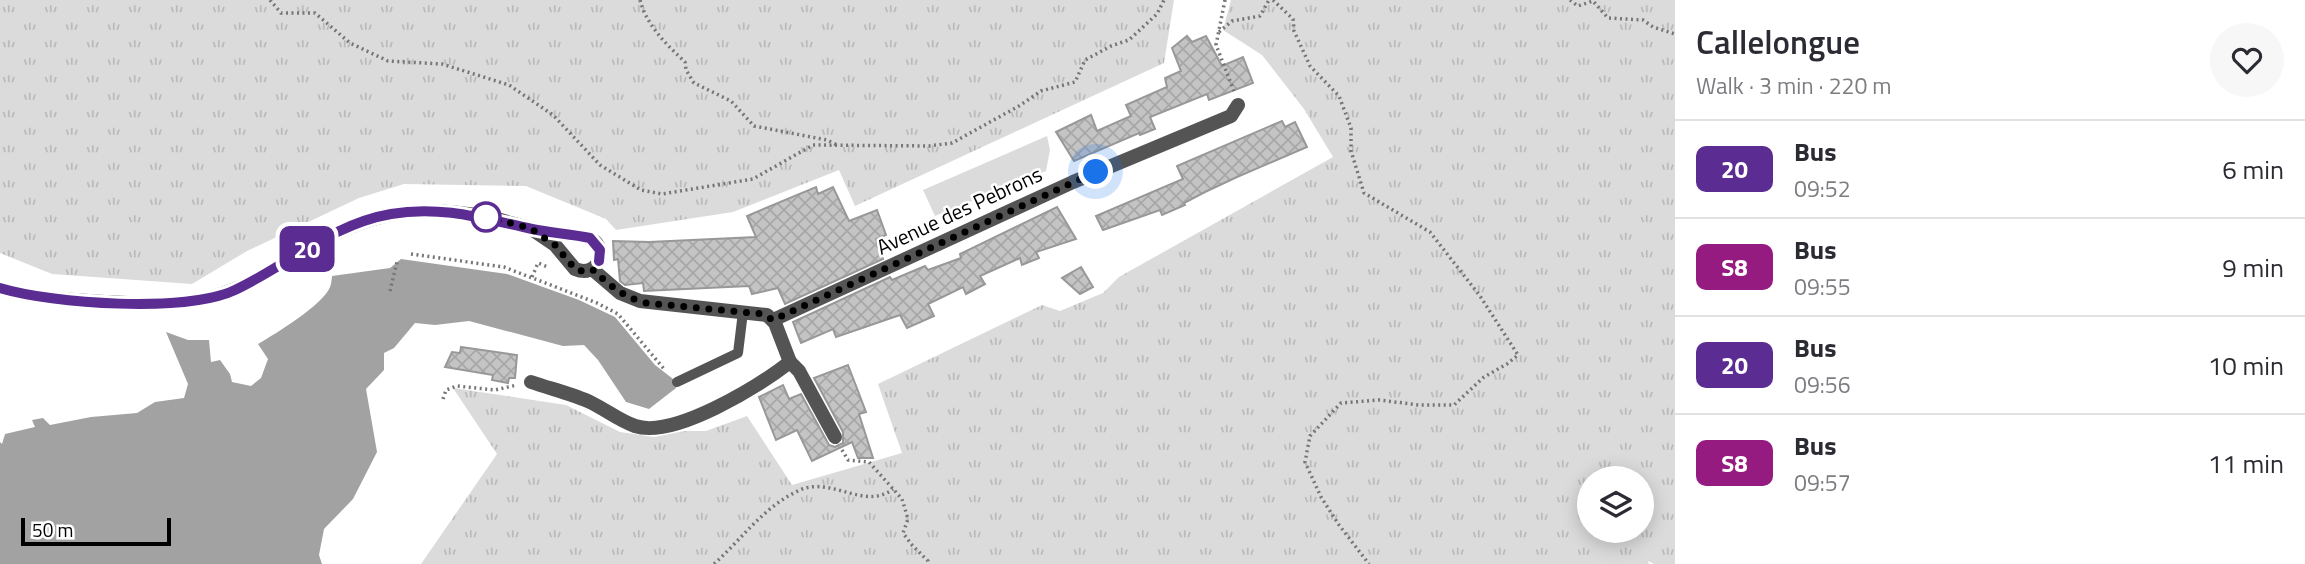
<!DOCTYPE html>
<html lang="en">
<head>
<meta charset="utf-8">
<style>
	:root { --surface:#fff; --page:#f7f7f7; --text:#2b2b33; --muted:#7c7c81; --line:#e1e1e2 }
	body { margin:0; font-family:"Titillium Web",sans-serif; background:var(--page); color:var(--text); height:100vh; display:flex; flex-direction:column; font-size:26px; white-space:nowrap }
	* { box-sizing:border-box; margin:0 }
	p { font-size:23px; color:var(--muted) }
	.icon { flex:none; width:38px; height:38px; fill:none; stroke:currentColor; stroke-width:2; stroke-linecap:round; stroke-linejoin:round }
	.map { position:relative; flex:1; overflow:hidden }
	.drawer { display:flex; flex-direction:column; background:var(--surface); width:630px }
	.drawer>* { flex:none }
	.badge { padding:0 14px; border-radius:10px; font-size:24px; line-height:46px }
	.tools { position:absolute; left:1577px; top:466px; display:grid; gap:14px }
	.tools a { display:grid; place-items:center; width:77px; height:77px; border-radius:50%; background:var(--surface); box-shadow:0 4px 18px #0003; font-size:35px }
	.scale { position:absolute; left:21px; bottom:18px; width:150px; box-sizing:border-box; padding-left:7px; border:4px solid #000; border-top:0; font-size:19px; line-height:24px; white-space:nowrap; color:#000; -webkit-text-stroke:5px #fff; paint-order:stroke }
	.you { position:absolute; width:35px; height:35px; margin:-18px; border:5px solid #fff; border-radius:50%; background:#1a73e8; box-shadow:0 0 0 10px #1a73e833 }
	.map>.badge { position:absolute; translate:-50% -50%; box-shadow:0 0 0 4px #fff }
	.round { display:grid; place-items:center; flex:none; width:74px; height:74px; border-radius:37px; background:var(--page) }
	.summary { display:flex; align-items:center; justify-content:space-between; height:119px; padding:0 21px }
	h1 { font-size:33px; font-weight:600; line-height:52px }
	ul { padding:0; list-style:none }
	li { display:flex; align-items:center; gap:21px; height:98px; padding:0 21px; border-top:2px solid var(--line) }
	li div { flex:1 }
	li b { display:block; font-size:26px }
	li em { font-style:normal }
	li .badge { min-width:77px; font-weight:700; text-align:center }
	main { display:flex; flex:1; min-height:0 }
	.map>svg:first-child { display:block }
</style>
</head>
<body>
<main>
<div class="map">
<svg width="1675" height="564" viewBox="0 0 1675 564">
	<defs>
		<pattern id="grass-tufts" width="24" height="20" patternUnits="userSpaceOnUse" patternTransform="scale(1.75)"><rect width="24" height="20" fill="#dbdbdb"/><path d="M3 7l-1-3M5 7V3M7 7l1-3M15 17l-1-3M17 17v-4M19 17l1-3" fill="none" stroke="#bababa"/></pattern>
		<pattern id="building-cross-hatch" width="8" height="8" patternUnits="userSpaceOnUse" patternTransform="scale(1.75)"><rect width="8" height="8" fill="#c4c4c4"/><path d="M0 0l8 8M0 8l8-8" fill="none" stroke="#a7a7a7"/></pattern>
	</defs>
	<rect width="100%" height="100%" fill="#fff"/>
	<!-- grass -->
	<g fill="url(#grass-tufts)" fill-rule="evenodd">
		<path d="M0 0H1174L1164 63 855 206 839 170 733 212 616 230 606 219 526 186 404 184 359 198 247 251 192 284 52 274 0 253Z"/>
		<path d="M1231 0H1675V564H1654L1648 561 1649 564H421L497 454 453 388 566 405 620 432 654 437 685 431H706L747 416 792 485 902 453 878 384 1042 305 1060 311 1103 293 1119 277 1333 157 1304 109 1262 55 1223 30ZM1589 478H1642V530H1589Z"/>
	</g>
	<!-- park -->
	<path fill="#dbdbdb" d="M1047 136 1050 150 1046 171 935 216 923 190Z"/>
	<!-- water -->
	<path fill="#a2a2a2" d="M401 259 507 274 579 300 615 317 655 365 677 382 676 388 649 409 626 402 598 360 584 345 563 346 469 321 435 325 415 323 394 348 384 353V370L366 389 377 452 353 499 324 529 319 555 322 564H0V442L2 444 5 434 35 427 32 420 43 418 50 425 91 417 137 413 155 402 184 398 188 384 166 332 188 340H209L211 362 220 360 230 374 232 382 251 386 261 378 268 359 258 344C275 334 323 305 330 287 331 286 332 277 332 276L390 268Z"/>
	<!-- building -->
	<g fill="url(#building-cross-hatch)" stroke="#989898" stroke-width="2">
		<path d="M1187 36 1192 42 1206 36 1222 66 1243 57 1253 83 1209 100 1207 94 1150 117 1155 129 1140 135 1139 133 1074 161 1056 132 1091 115 1097 131 1131 116 1126 105 1167 87 1165 78 1181 71 1172 48Z"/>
		<path d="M1282 121 1285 127 1295 122 1307 147 1237 177 1205 192 1184 203 1185 205 1162 215 1160 210 1103 230 1096 216 1183 179 1177 166Z"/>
		<path d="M816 187 818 194 833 187 849 221 877 210 886 235 876 239 883 259 785 304 778 288 752 294 749 286 644 291 643 283 625 285 620 281 618 259 614 260 613 241 649 242 756 237 747 216Z"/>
		<path d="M1057 207 1076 239 1036 252 1039 258 1022 265 1020 258 980 276 985 284 966 294 963 287 928 304 934 316 907 328 900 315 836 337 833 329 801 343 793 322 890 277 892 280 925 266 928 270 961 258 960 254Z"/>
		<path d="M1081 267 1093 287 1080 294 1062 278Z"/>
		<path d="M461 347 517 355 515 378H509L508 383 492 380 493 375 445 367 452 352 460 353Z"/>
		<path d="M848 365 866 412 859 414 873 458H858L852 442 812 461 797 430 776 440 759 397 783 385 789 399 801 394 829 445 835 447 843 443V432L814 378Z"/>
	</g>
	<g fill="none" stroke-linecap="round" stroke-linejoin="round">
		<!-- path -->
		<g stroke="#767676" stroke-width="3.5" stroke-dasharray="2 3.5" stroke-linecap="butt">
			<path d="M270 0 281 13H315L350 43 388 61 442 64 509 85 553 115 600 165 641 190 662 194 753 179 813 145 929 146 952 143 1019 106 1041 91 1075 82 1085 60 1111 46 1129 40 1157 14 1164 0"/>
			<path d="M640 0C647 26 666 44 685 62L686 70 694 83 731 101 754 126 827 140 839 146"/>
			<path d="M1225 0 1216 45 1234 91"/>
			<path d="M1273 0 1293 19 1294 31 1310 66 1339 96 1351 128V151L1364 193 1430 232 1480 296 1518 355 1507 364 1484 377 1454 405H1419L1379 400 1341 403 1310 436 1305 462 1321 497 1339 525 1369 564"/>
			<path d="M1570 0 1578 6 1593 1 1608 18 1643 20 1653 27 1675 34"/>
			<path d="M1219 32 1232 21 1260 16 1269 0"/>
			<path d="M411 254 504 267 597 303 618 314 664 369"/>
			<path d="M532 277 538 263 548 267"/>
			<path d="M390 291 397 262"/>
			<path d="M443 399 446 390 457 386 495 390 517 385"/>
			<path d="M842 450 848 460 869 462 902 499 908 519 903 533 912 545 928 561V564"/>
			<path d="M714 564C742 539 764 506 800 490 832 476 864 511 893 489"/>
		</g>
		<!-- lane -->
		<path stroke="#545454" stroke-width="10" d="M677 382 738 353 743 312"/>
		<!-- street -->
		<g stroke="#545454" stroke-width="14">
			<path d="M592 269 620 293 640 301 767 315 775 323 790 362"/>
			<path d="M0 288C35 298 69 300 105 302 136 303 169 306 200 300 241 292 274 268 309 248 369 212 417 204 487 217 504 220 521 227 538 230 549 232 583 235 590 239 596 241 598 245 600 250 601 266 590 275 575 269L555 245 530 228"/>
			<path d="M773 320 1073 182 1231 116 1238 105"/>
			<path d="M790 362 799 371 835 437"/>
			<path d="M531 382C551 389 573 394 592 403 606 410 620 421 635 426 674 439 759 386 790 362"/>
		</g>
	</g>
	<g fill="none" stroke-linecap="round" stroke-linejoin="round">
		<defs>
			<path id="line" d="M0 288C53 304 186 313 235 290 288 265 332 224 391 214 441 205 485 219 532 229 551 233 571 234 590 238L600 250 599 261"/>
		</defs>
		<!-- line casing -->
		<use href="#line" stroke="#fff" stroke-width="16"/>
		<!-- line -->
		<use href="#line" stroke="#5b2c91" stroke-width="10"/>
		<!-- walk -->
		<path stroke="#000" stroke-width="7" stroke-dasharray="0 12.6" d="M486 217 530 228 555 245 575 269 580 271 592 269C608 284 623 297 646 303L763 314 773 320 1096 172"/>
	</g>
	<!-- markers -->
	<circle fill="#fff" stroke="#5b2c91" stroke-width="3.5" cx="486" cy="217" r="14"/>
	<g text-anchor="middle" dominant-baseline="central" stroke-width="5" stroke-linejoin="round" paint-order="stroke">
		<!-- street labels -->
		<g font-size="21" fill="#000" stroke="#fff">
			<text transform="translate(959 210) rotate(-25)">Avenue des Pebrons</text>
		</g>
	</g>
</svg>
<div class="tools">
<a><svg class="icon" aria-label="layers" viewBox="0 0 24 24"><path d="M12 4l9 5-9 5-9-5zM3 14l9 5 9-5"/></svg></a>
</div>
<div class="scale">50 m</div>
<div class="you" style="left:1096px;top:172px"></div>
<b class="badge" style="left:307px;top:249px;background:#5b2c91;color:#fff">20</b>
</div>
<section class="drawer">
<div class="summary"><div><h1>Callelongue</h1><p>Walk · 3 min · 220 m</p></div><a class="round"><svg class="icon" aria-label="heart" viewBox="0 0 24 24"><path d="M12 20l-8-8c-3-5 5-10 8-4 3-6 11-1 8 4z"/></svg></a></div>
<ul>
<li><span class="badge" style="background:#5b2c91;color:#fff">20</span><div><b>Bus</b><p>09:52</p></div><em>6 min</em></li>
<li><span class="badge" style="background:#951b81;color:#fff">S8</span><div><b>Bus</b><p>09:55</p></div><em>9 min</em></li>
<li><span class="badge" style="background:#5b2c91;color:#fff">20</span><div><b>Bus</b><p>09:56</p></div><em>10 min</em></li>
<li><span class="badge" style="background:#951b81;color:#fff">S8</span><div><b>Bus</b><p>09:57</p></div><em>11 min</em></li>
</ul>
</section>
</main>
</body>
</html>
